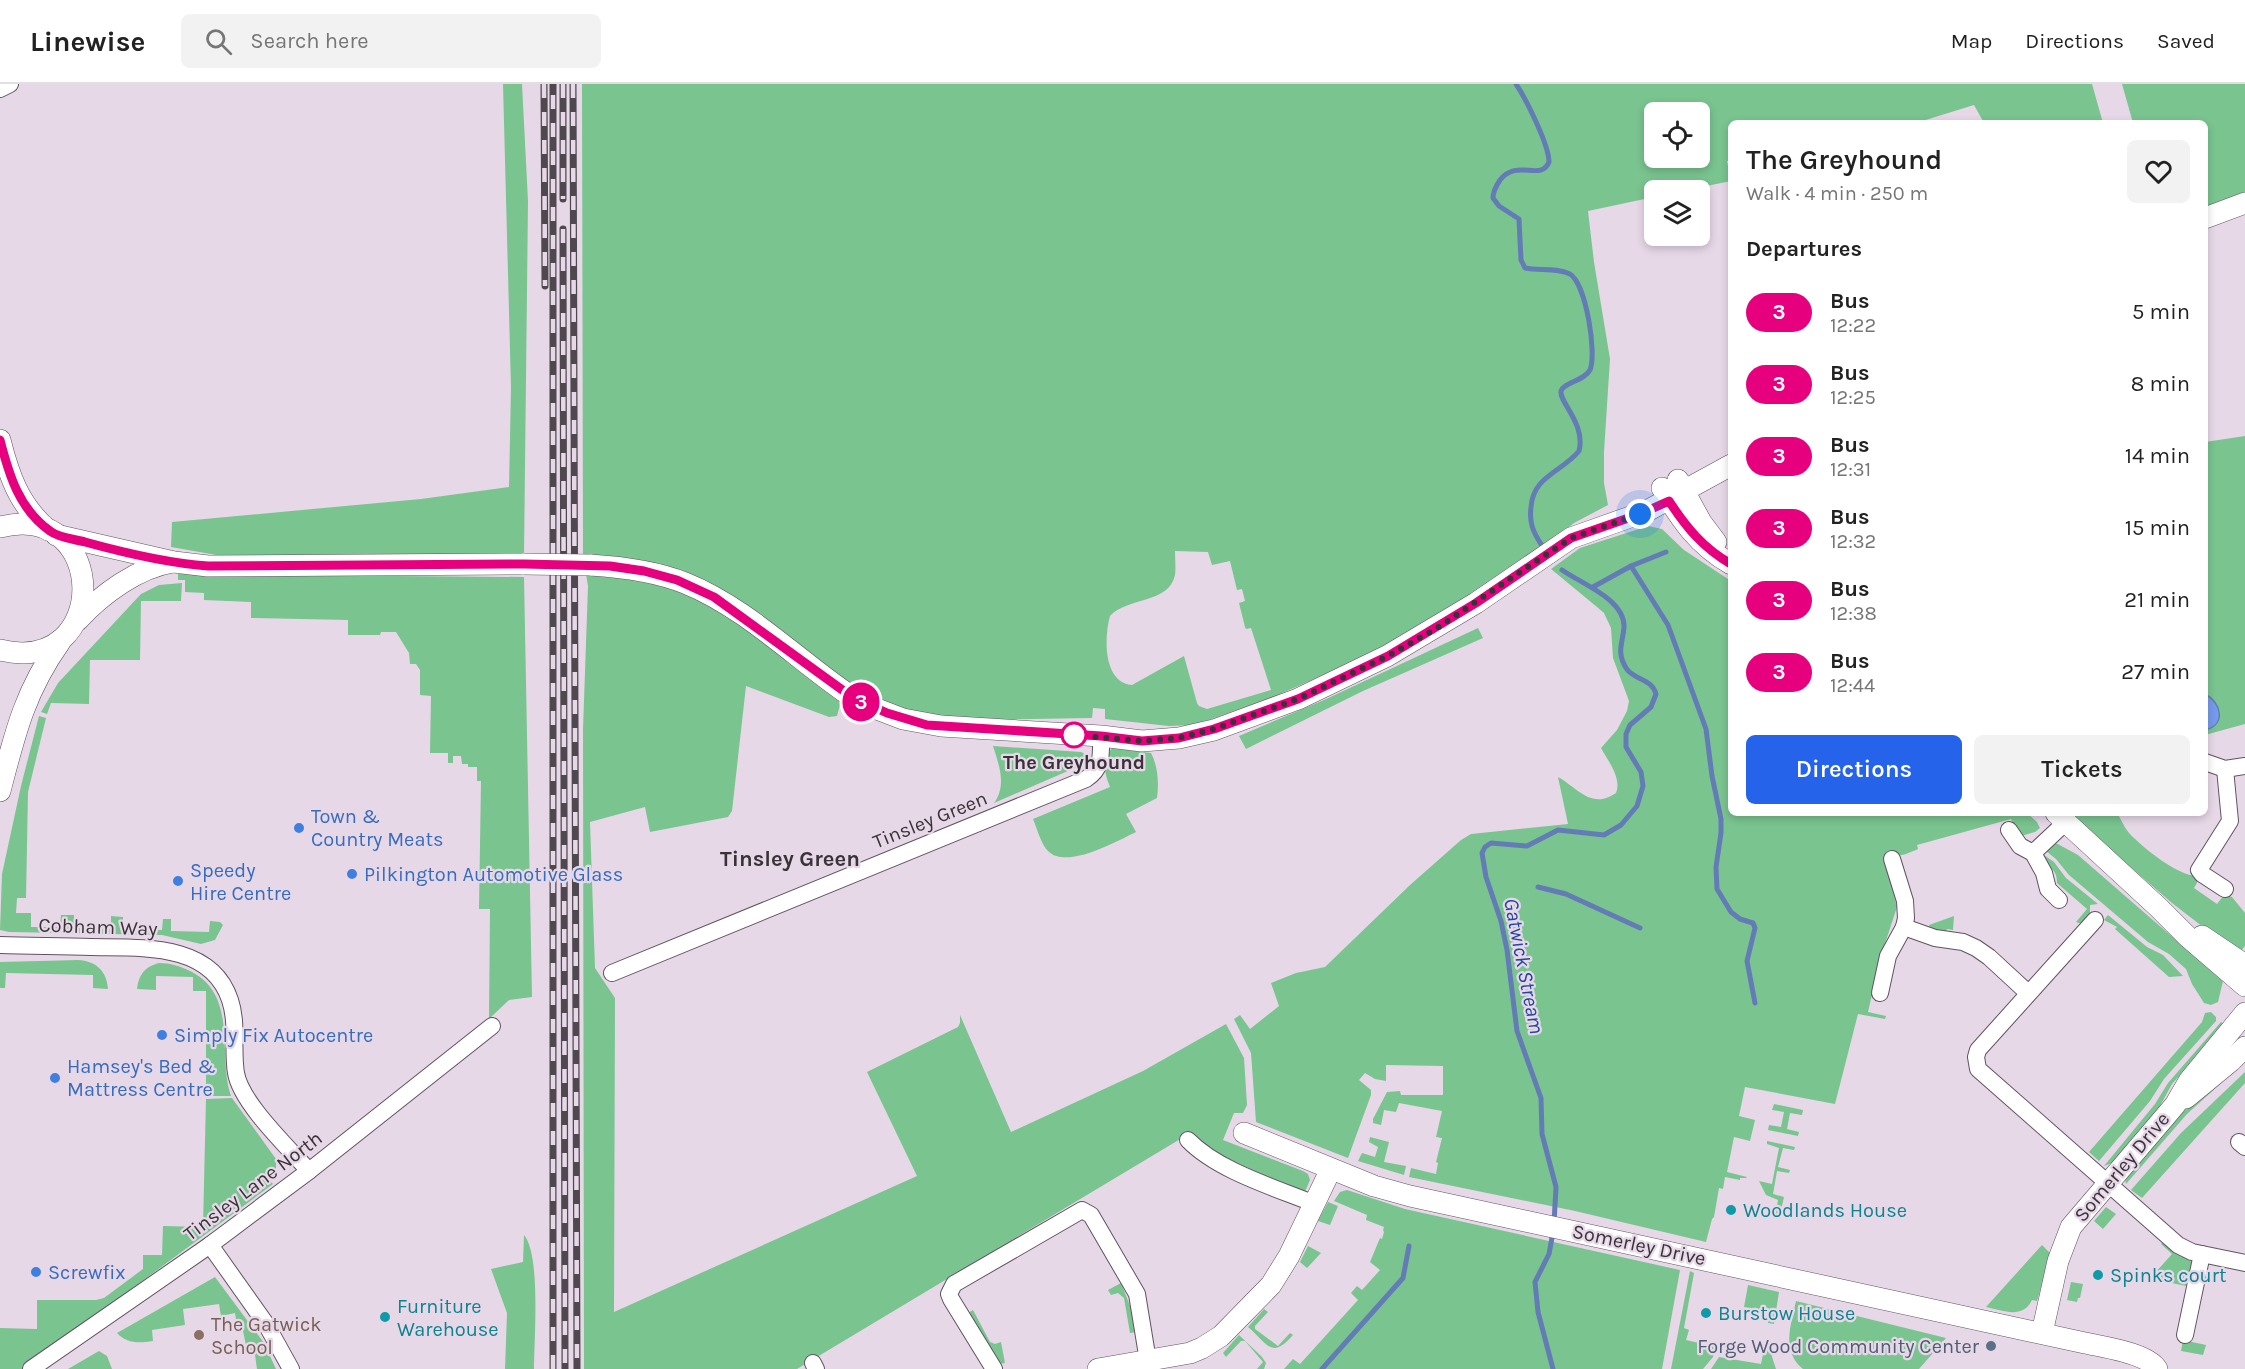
<!DOCTYPE html>
<html lang="en">
<head>
<meta charset="utf-8">
<style>
	:root { --surface:#fff; --page:#f2f2f2; --text:#222; --muted:#767676; --line:#e0e0e0; --accent:#2563eb }
	body { margin:0; font-family:Karla,sans-serif; background:var(--page); color:var(--text); height:100vh; display:flex; flex-direction:column; font-size:22px; white-space:nowrap }
	* { box-sizing:border-box; margin:0 }
	p { font-size:20px; color:var(--muted) }
	.icon { flex:none; width:33px; height:33px; fill:none; stroke:currentColor; stroke-width:2; stroke-linecap:round; stroke-linejoin:round }
	.map { position:relative; flex:1; overflow:hidden }
	.details { position:absolute; left:1728px; top:36px; width:480px; height:696px; display:flex; flex-direction:column; background:var(--surface); border-radius:9px; box-shadow:0 3px 9px #0003 }
	.details>* { flex:none }
	.badge { padding:0 12px; border-radius:20px; font-size:21px; line-height:39px }
	.controls { position:absolute; left:1644px; top:18px; display:grid; gap:12px }
	.controls a { display:grid; place-items:center; width:66px; height:66px; border-radius:9px; background:var(--surface); box-shadow:0 3px 9px #0003; font-size:30px }
	.you { position:absolute; width:30px; height:30px; margin:-15px; border:4px solid #fff; border-radius:50%; background:#1a73e8; box-shadow:0 0 0 9px #1a73e833 }
	.map>.badge { position:absolute; translate:-50% -50%; box-shadow:0 0 0 3px #fff }
	h2 { padding:0 18px; font-size:22px; line-height:54px }
	.round { display:grid; place-items:center; flex:none; width:63px; height:63px; border-radius:9px; background:var(--page) }
	.headline { display:flex; align-items:center; justify-content:space-between; height:102px; padding:0 18px }
	h1 { font-size:28px; font-weight:600; line-height:45px }
	.button { display:flex; gap:12px; margin-top:auto; padding:12px 18px }
	.button a { flex:1; height:69px; border-radius:9px; background:var(--accent); color:#fff; font-size:24px; font-weight:600; line-height:69px; text-align:center }
	.button a+a { background:var(--page); color:var(--text) }
	ul { padding:0; list-style:none }
	li { display:flex; align-items:center; gap:18px; height:72px; padding:0 18px }
	li div { flex:1 }
	li b { display:block; font-size:22px }
	li em { font-style:normal }
	li .badge { min-width:66px; font-weight:700; text-align:center }
	header { display:flex; align-items:center; gap:36px; box-sizing:border-box; height:84px; padding:0 30px; background:var(--surface); border-bottom:2px solid var(--line) }
	header strong { font-size:28px }
	nav { display:flex; gap:33px; margin-inline-start:auto; font-size:21px }
	.search { width:420px; height:54px; background:var(--page); display:flex; align-items:center; gap:15px; box-sizing:border-box; padding:0 21px; border-radius:9px; color:var(--muted); font-size:22px }
	.map>svg:first-child { display:block }
</style>
</head>
<body>
<header>
<strong>Linewise</strong>
<div class="search"><svg class="icon" aria-label="search" viewBox="0 0 24 24"><circle cx="10" cy="10" r="6"/><path d="M15 15l6 6"/></svg>Search here</div>
<nav><a>Map</a><a>Directions</a><a>Saved</a></nav>
</header>
<div class="map">
<svg width="2245" height="1285" viewBox="0 0 2245 1285">
	<rect width="100%" height="100%" fill="#e7d8e8"/>
	<!-- green -->
	<g fill="#7ac490" fill-rule="evenodd">
		<path d="M503 0H522L528 117 524 472H222L171 463 172 438 421 415 509 403 511 304Z"/>
		<path d="M582 0H2092L2103 39H1984L1974 21 1916 39H1731V77H1727L1731 97 1687 106H1654V113L1588 127 1594 178 1610 275 1604 368V399L1608 421 1574 439 1529 475 1457 526 1360 575 1273 613 1195 641 1169 642 1105 635V625L1093 624 1092 634 973 636 904 627 851 599 840 621 837 632 829 633 746 602 732 727 728 733 650 748 645 723 590 738 595 884 615 914 614 1228 917 1092 867 988 958 943 960 939V931L1011 1048 1143 987 1226 940 1244 974 1247 1021 1243 1029H1234L1223 1056 1303 1087 1308 1090 1310 1096 1304 1110 1233 1080 1187 1051 797 1285H584L583 645 588 502 583 472ZM1654 28H1700V74H1654ZM1175 467 1208 468 1212 481 1230 477 1237 506 1242 505 1245 517 1239 519 1245 543 1246 545 1251 544 1271 606 1207 625 1199 622 1197 619 1184 572 1132 601C1103 598 1104 554 1110 532 1127 513 1169 520 1175 491 1176 484 1175 475 1175 467Z"/>
		<path d="M2122 0H2245V109L2205 123V39H2133Z"/>
		<path d="M2245 352V640L2205 651V646L2210 645 2220 629 2215 618 2205 610V358Z"/>
		<path d="M1648 442 1662 445 1684 466 1731 497V729H2027L2037 738 2040 744 2035 748 2021 752 2015 745 2011 735 1917 761 1918 765C1908 769 1901 774 1890 770L1884 772 1897 823 1880 875 1868 928 1886 932 1885 935 1858 930 1835 1020 1745 1003 1739 1032 1755 1036 1750 1057 1734 1053 1727 1088 1747 1093 1746 1094H1740V1096L1725 1093 1723 1105 1719 1104 1714 1133 1712 1135 1706 1158 1575 1127 1409 1093 1411 1084 1436 1090 1438 1079 1436 1078 1442 1054 1436 1053 1442 1027 1399 1019 1396 1028 1384 1026 1381 1041 1373 1039V1035L1387 1008 1400 1007 1401 1011H1443V982L1386 981V997L1375 995 1365 989 1359 996 1371 1006V1011L1348 1074 1256 1038 1251 969 1234 935 1240 931 1250 945 1279 922 1271 899 1296 889 1325 883 1410 801 1461 756 1471 750 1568 740 1558 693C1578 704 1591 726 1616 709 1622 694 1608 677 1601 664L1617 646 1627 627 1629 617 1613 574 1611 544 1604 529 1597 523 1551 485 1580 464Z"/>
		<path d="M178 490 524 493 532 913 509 916 489 935 490 825H479L481 697H477V683H468V680H462L461 672H453V679H448V669H430L431 612 420 611V586L416 580H410L409 569 396 548H381L380 551H348V536L251 534V518L204 516V509L185 508V496H178Z"/>
		<path d="M182 499 181 517H141L140 576H90L89 620 51 619 47 630 41 628 58 599 141 510 159 501Z"/>
		<path d="M1478 544 1483 554 1363 607 1246 665 1239 652 1324 616Z"/>
		<path d="M39 632 46 634 28 708 26 814H17L16 829H31V843H60L61 831H74V844L111 845V832L123 833V845L162 846 163 835H171V847L209 848 210 837 220 838 223 841 215 856 201 860 162 851 9 848 0 846 2 790 21 702Z"/>
		<path d="M993 662 1081 668 1085 670 1087 676 1084 680 994 719C1007 701 999 681 993 662Z"/>
		<path d="M1112 664 1151 669C1158 682 1159 699 1157 714L1126 730 1136 748C1117 757 1068 785 1049 768 1041 761 1037 744 1033 735L1110 703C1104 689 1102 676 1112 664Z"/>
		<path d="M2068 729H2117C2121 735 2124 743 2129 749 2143 764 2176 790 2195 792L2198 797 2194 804 2217 820 2224 811 2232 813 2245 829V862L2238 870 2172 819Z"/>
		<path d="M2054 758 2078 771 2223 897 2218 918 2211 921 2204 919 2192 900 2186 885 2169 870 2148 858 2069 791 2056 775 2046 767Z"/>
		<path d="M2044 771 2054 778 2066 794 2098 820 2090 821V831L2082 840 2076 838 2087 825 2057 799C2057 788 2053 785 2044 779Z"/>
		<path d="M2108 831 2147 863 2163 871 2183 892 2169 893 2115 845 2117 843 2104 836Z"/>
		<path d="M1954 832 1953 846 1947 845 1946 850 1930 844 1929 841Z"/>
		<path d="M78 876C96 877 107 887 108 905L93 904V891L6 889 5 904H0V878Z"/>
		<path d="M159 879C170 879 180 882 190 887 239 911 217 970 231 1012H206V907H193V893L156 892V906L137 905C139 891 144 883 159 879Z"/>
		<path d="M2211 928 2216 933V937L2164 995 2150 1017 2099 1077 2089 1068 2202 938 2205 929Z"/>
		<path d="M2221 938 2225 941 2172 1000 2155 1031 2112 1079 2104 1082 2155 1020 2168 999Z"/>
		<path d="M2245 988V999L2142 1114 2131 1106 2181 1049Z"/>
		<path d="M2223 991 2229 992 2187 1030 2126 1100 2125 1095 2183 1026Z"/>
		<path d="M232 1014 276 1075V1088L270 1096 273 1100 28 1282 22 1285H0V1244L37 1245V1216H96L104 1214 143 1185V1171H162L163 1142 203 1143 206 1015Z"/>
		<path d="M1774 1020 1803 1026 1802 1031 1790 1029 1787 1045 1799 1048 1798 1052 1768 1046 1769 1041 1781 1043 1784 1028 1772 1026Z"/>
		<path d="M1370 1053 1389 1058 1384 1078 1406 1082 1404 1091 1358 1077 1362 1069 1375 1073 1378 1063 1369 1058Z"/>
		<path d="M1767 1057 1795 1063 1794 1066 1783 1064 1778 1083 1790 1086 1789 1089 1777 1087 1773 1110 1784 1113 1779 1135 1775 1134 1778 1116 1766 1111 1759 1097 1772 1100 1779 1064 1767 1060Z"/>
		<path d="M1347 1106 1405 1125 1680 1186 1662 1285H1284L1293 1275 1300 1280 1358 1216 1351 1209 1357 1202 1362 1206 1380 1186 1370 1178 1380 1154 1382 1155 1384 1148 1383 1146 1384 1143 1366 1136 1367 1131 1334 1117 1340 1108Z"/>
		<path d="M1328 1118 1338 1122 1330 1141 1318 1137Z"/>
		<path d="M2106 1123 2116 1130 2103 1145 2094 1137Z"/>
		<path d="M524 1151C541 1171 534 1256 534 1285H505L507 1229 491 1185 523 1178Z"/>
		<path d="M2164 1157 2177 1169 2192 1178 2186 1202 2162 1197 2155 1189 2172 1170 2161 1160Z"/>
		<path d="M2042 1161 2051 1170 2037 1217 2032 1216C2023 1235 2004 1227 1986 1223Z"/>
		<path d="M1308 1162 1321 1169 1307 1184 1300 1178Z"/>
		<path d="M1690 1187 1694 1189 1684 1244 1689 1246 1686 1256 1716 1263 1713 1273 1703 1285H1671Z"/>
		<path d="M215 1193 264 1259 276 1285H257L255 1271H248L242 1242H237L235 1229 221 1232 219 1220 183 1225 185 1241 152 1246 153 1257C139 1259 127 1260 117 1249Z"/>
		<path d="M2071 1198 2083 1200 2080 1214H2078L2077 1218 2067 1216Z"/>
		<path d="M1121 1199 1132 1227 1136 1248 1130 1249 1124 1214 1118 1209 1111 1211 1108 1206Z"/>
		<path d="M1748 1201 1779 1208 1774 1240 1768 1239 1770 1228 1744 1223Z"/>
		<path d="M1796 1217 1946 1254 1919 1285H1803C1781 1267 1791 1241 1796 1217Z"/>
		<path d="M1264 1225 1268 1228 1255 1242V1245L1278 1262 1290 1249 1293 1251C1271 1276 1268 1260 1248 1243Z"/>
		<path d="M973 1226 990 1258 995 1260 1001 1258 1005 1279 1000 1280 968 1229Z"/>
		<path d="M1239 1251 1262 1273 1266 1279 1264 1285H1257L1263 1278 1245 1257H1241L1226 1273 1223 1269Z"/>
		<path d="M1766 1255 1770 1256 1772 1273 1776 1285H1711L1719 1273 1761 1280Z"/>
		<path d="M2183 1256 2206 1261 2203 1271 2181 1267Z"/>
		<path d="M99 1267 107 1272 112 1285H68Z"/>
	</g>
	<!-- water -->
	<path fill="#769bec" stroke="#647cb6" stroke-width="1.5" d="M2205 610C2221 618 2227 641 2205 646Z"/>
	<g fill="none" stroke-linecap="round" stroke-linejoin="round">
		<!-- stream -->
		<g stroke="#647cb6" stroke-width="5">
			<path d="M1516 0C1526 15 1549 61 1549 78 1541 98 1517 74 1500 96 1496 102 1493 107 1493 114L1499 122 1519 135 1521 176 1525 184C1539 187 1556 183 1570 190 1586 200 1597 269 1590 286 1584 297 1564 298 1561 307 1559 318 1586 340 1579 367 1562 388 1533 392 1531 423 1529 438 1533 448 1541 460"/>
			<path d="M1631 482 1666 468"/>
			<path d="M1593 503 1631 482 1668 541 1706 645 1712 692 1721 735V749L1716 783 1717 805 1731 828 1740 835 1753 839 1755 844 1747 877 1755 919"/>
			<path d="M1538 803 1566 810 1640 844"/>
			<path d="M1554 1139 1556 1103 1542 1050 1541 1014 1517 947 1507 866 1501 837 1486 793 1482 769 1485 763 1491 759 1527 762 1558 746 1604 751 1621 741 1637 722 1643 702 1641 688 1626 663V650L1630 641 1651 623 1656 610C1652 594 1633 596 1626 584 1616 567 1623 559 1624 543 1625 515 1580 499 1562 486"/>
			<path d="M1322 1285 1403 1194 1409 1162"/>
			<path d="M1553 1285 1538 1228 1535 1198 1549 1170 1553 1148"/>
		</g>
		<defs>
			<g id="minor">
				<path d="M0 5 10 0"/>
				<path d="M2205 678 2225 685 2245 682"/>
				<path d="M2009 746 2020 762 2033 769 2044 789 2048 805 2059 816"/>
				<path d="M2033 769 2067 737"/>
				<path d="M2225 805 2202 790 2199 786 2230 737 2225 685"/>
				<path d="M2095 836 1978 966 1976 973 1978 985 2178 1161 2192 1168 2245 1179"/>
				<path d="M1904 843 1935 854 1963 858 1976 864 1989 873 2028 909"/>
				<path d="M0 861C30 862 61 862 91 863 140 864 211 858 230 916 238 940 232 965 236 989 241 1019 288 1063 309 1087"/>
				<path d="M612 889 1086 695C1103 684 1101 671 1101 652"/>
				<path d="M1880 909 1888 872 1904 843 1906 834 1905 817 1892 775"/>
				<path d="M1188 1056C1218 1087 1276 1104 1315 1120"/>
				<path d="M2239 1058 2245 1063"/>
				<path d="M210 1161 266 1240 291 1285"/>
				<path d="M2185 1251 2202 1170"/>
				<path d="M813 1279 816 1285"/>
				<path d="M31 1285 210 1161 309 1087 492 942"/>
				<path d="M994 1285 951 1215 949 1210 954 1200 1082 1126 1091 1131 1137 1210 1148 1277"/>
			</g>
			<g id="tertiary">
				<path d="M2205 134 2245 119"/>
				<path d="M0 356C9 392 19 421 48 446"/>
				<path d="M1678 396 1701 438 1716 458"/>
				<path d="M1662 404C1681 436 1698 461 1731 480"/>
				<path d="M0 443C109 415 112 593 0 566"/>
				<path d="M56 451 174 478 208 482 524 480"/>
				<path d="M590 481C622 483 655 487 685 499 747 524 797 576 852 613L869 622 903 635 941 642 1101 652 1142 657 1179 654 1214 646 1298 615 1387 572 1476 519 1571 454 1647 427 1731 381"/>
				<path d="M78 536C102 510 137 484 173 478"/>
				<path d="M0 707C15 649 25 607 60 558"/>
				<path d="M2056 729 2159 824 2188 853 2245 902"/>
				<path d="M2202 852 2245 881"/>
				<path d="M2186 1014 2231 977 2245 963"/>
				<path d="M1244 1049 1374 1102 1410 1112 2085 1259C2103 1263 2147 1269 2157 1285"/>
				<path d="M2042 1249 2058 1177 2071 1143 2175 1021 2189 997 2245 929"/>
				<path d="M1098 1285 1190 1269 1202 1264 1221 1252 1271 1201 1289 1172 1331 1085"/>
			</g>
		</defs>
		<!-- minor casing -->
		<use href="#minor" stroke="#605361" stroke-width="18"/>
		<!-- tertiary casing -->
		<use href="#tertiary" stroke="#605361" stroke-width="22"/>
		<!-- minor -->
		<use href="#minor" stroke="#fff" stroke-width="16"/>
		<!-- tertiary -->
		<use href="#tertiary" stroke="#fff" stroke-width="21"/>
		<defs>
			<g id="rail">
				<path d="M544 0 545 202"/>
				<path d="M563 0V115"/>
				<path d="M573 0 577 1285"/>
				<path d="M563 145 565 1285"/>
				<path d="M553 1285V0"/>
			</g>
		</defs>
		<!-- rail casing -->
		<use href="#rail" stroke="#4f484f" stroke-width="7"/>
		<!-- rail -->
		<use href="#rail" stroke="#e7d8e8" stroke-width="4.5" stroke-dasharray="14" stroke-linecap="butt"/>
		<defs>
			<path id="tertiary-bridge" d="M524 480 590 481"/>
		</defs>
		<!-- tertiary-bridge casing -->
		<use href="#tertiary-bridge" stroke="#605361" stroke-width="22" stroke-linecap="butt"/>
		<!-- tertiary-bridge -->
		<use href="#tertiary-bridge" stroke="#fff" stroke-width="21"/>
	</g>
	<g fill="none" stroke-linecap="round" stroke-linejoin="round">
		<defs>
			<path id="line" d="M0 356C9 391 19 425 50 447 59 454 74 455 85 458 125 469 166 479 208 482L524 480 610 482 644 487 677 496 714 513 852 613 887 629 927 641 1101 652 1142 657 1179 654 1214 645 1298 615 1388 572 1476 519 1571 454 1640 430 1669 417C1686 443 1703 464 1731 480"/>
		</defs>
		<!-- line casing -->
		<use href="#line" stroke="#fff" stroke-width="14"/>
		<!-- line -->
		<use href="#line" stroke="#e6007e" stroke-width="9"/>
		<!-- walk -->
		<path stroke="#393339" stroke-width="6" stroke-dasharray="0 10.8" d="M1074 651 1142 657 1179 654 1214 645 1298 615 1388 572 1437 544 1571 454 1640 430"/>
	</g>
	<!-- markers -->
	<circle fill="#fff" stroke="#e6007e" stroke-width="3" cx="1074" cy="651" r="12"/>
	<g fill="#3f7fe0" stroke="#e7d8e8" stroke-width="2">
		<circle cx="299" cy="744" r="6"/>
		<circle cx="352" cy="790" r="6"/>
		<circle cx="178" cy="797" r="6"/>
		<circle cx="162" cy="951" r="6"/>
		<circle cx="55" cy="994" r="6"/>
		<circle cx="36" cy="1188" r="6"/>
	</g>
	<g fill="#0f9aa8" stroke="#e7d8e8" stroke-width="2">
		<circle cx="1731" cy="1126" r="6"/>
		<circle cx="2098" cy="1191" r="6"/>
		<circle cx="1706" cy="1229" r="6"/>
		<circle cx="385" cy="1233" r="6"/>
	</g>
	<circle fill="#8d6e63" stroke="#e7d8e8" stroke-width="2" cx="199" cy="1251" r="6"/>
	<circle fill="#5c6f8a" stroke="#e7d8e8" stroke-width="2" cx="1991" cy="1262" r="6"/>
	<g text-anchor="middle" dominant-baseline="central" stroke-width="4.5" stroke-linejoin="round" paint-order="stroke">
		<!-- stop labels -->
		<g font-size="20" font-weight="bold" fill="#393339" stroke="#e7d8e8">
			<text x="1074" y="678">The Greyhound</text>
		</g>
		<!-- shop labels -->
		<g font-size="20" fill="#366cbe" stroke="#e7d8e8" text-anchor="start">
			<text x="311" y="732">Town &amp;<tspan x="311" dy="23">Country Meats</tspan></text>
			<text x="190" y="786">Speedy<tspan x="190" dy="23">Hire Centre</tspan></text>
			<text x="364" y="790">Pilkington Automotive Glass</text>
			<text x="174" y="951">Simply Fix Autocentre</text>
			<text x="67" y="982">Hamsey's Bed &amp;<tspan x="67" dy="23">Mattress Centre</tspan></text>
			<text x="48" y="1188">Screwfix</text>
		</g>
		<!-- street labels -->
		<g font-size="20" fill="#393339" stroke="#e7d8e8">
			<text transform="translate(930 736) rotate(-22)">Tinsley Green</text>
			<text transform="translate(98 843) rotate(2)">Cobham Way</text>
			<text transform="translate(2122 1083) rotate(-50)">Somerley Drive</text>
			<text transform="translate(253 1102) rotate(-37)">Tinsley Lane North</text>
			<text transform="translate(1639 1161) rotate(12)">Somerley Drive</text>
		</g>
		<!-- culture labels -->
		<g font-size="20" fill="#0d838f" stroke="#e7d8e8" text-anchor="start">
			<text x="1743" y="1126">Woodlands House</text>
			<text x="2110" y="1191">Spinks court</text>
			<text x="397" y="1222">Furniture<tspan x="397" dy="23">Warehouse</tspan></text>
			<text x="1718" y="1229">Burstow House</text>
		</g>
		<!-- education labels -->
		<g font-size="20" fill="#785e54" stroke="#e7d8e8" text-anchor="start">
			<text x="211" y="1240">The Gatwick<tspan x="211" dy="23">School</tspan></text>
		</g>
		<!-- service labels -->
		<g font-size="20" fill="#4e5e75" stroke="#e7d8e8" text-anchor="end">
			<text x="1979" y="1262">Forge Wood Community Center</text>
		</g>
		<!-- water labels -->
		<g font-size="21" font-style="italic" fill="#2246a3" stroke="#e7d8e8">
			<text transform="translate(1524 882) rotate(79)">Gatwick Stream</text>
		</g>
		<!-- quarter labels -->
		<g font-size="22" font-weight="bold" fill="#393339" stroke="#e7d8e8">
			<text x="790" y="775">Tinsley Green</text>
		</g>
	</g>
</svg>
<div class="controls">
<a><svg class="icon" aria-label="locate" viewBox="0 0 24 24"><circle cx="12" cy="12" r="6"/><path d="M12 2v4M12 18v4M2 12h4M18 12h4"/></svg></a>
<a><svg class="icon" aria-label="layers" viewBox="0 0 24 24"><path d="M12 4l9 5-9 5-9-5zM3 14l9 5 9-5"/></svg></a>
</div>
<div class="you" style="left:1640px;top:430px"></div>
<b class="badge" style="left:861px;top:618px;background:#e6007e;color:#fff">3</b>
<section class="details">
<div class="headline"><div><h1>The Greyhound</h1><p>Walk · 4 min · 250 m</p></div><a class="round"><svg class="icon" aria-label="heart" viewBox="0 0 24 24"><path d="M12 20l-8-8c-3-5 5-10 8-4 3-6 11-1 8 4z"/></svg></a></div>
<h2>Departures</h2>
<ul>
<li><span class="badge" style="background:#e6007e;color:#fff">3</span><div><b>Bus</b><p>12:22</p></div><em>5 min</em></li>
<li><span class="badge" style="background:#e6007e;color:#fff">3</span><div><b>Bus</b><p>12:25</p></div><em>8 min</em></li>
<li><span class="badge" style="background:#e6007e;color:#fff">3</span><div><b>Bus</b><p>12:31</p></div><em>14 min</em></li>
<li><span class="badge" style="background:#e6007e;color:#fff">3</span><div><b>Bus</b><p>12:32</p></div><em>15 min</em></li>
<li><span class="badge" style="background:#e6007e;color:#fff">3</span><div><b>Bus</b><p>12:38</p></div><em>21 min</em></li>
<li><span class="badge" style="background:#e6007e;color:#fff">3</span><div><b>Bus</b><p>12:44</p></div><em>27 min</em></li>
</ul>
<div class="button"><a>Directions</a><a>Tickets</a></div>
</section>
</div>
</body>
</html>
